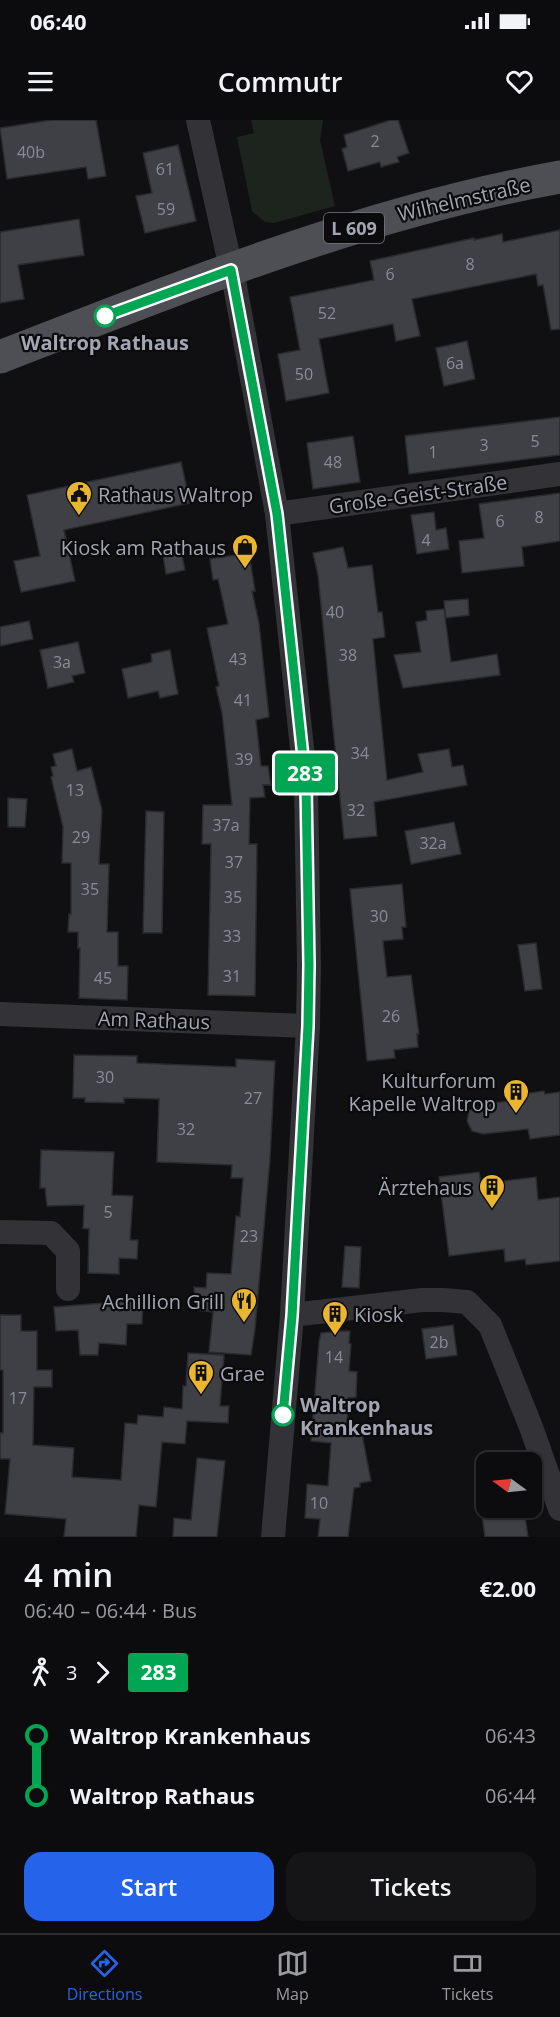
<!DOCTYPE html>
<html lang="en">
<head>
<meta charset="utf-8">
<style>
	:root { --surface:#0c0c0e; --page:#151517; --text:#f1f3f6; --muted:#9a9b9e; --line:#2c2c2e; --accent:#2563eb }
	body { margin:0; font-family:"Open Sans",sans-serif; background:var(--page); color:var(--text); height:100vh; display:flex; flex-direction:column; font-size:22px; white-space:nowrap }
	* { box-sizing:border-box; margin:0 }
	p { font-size:20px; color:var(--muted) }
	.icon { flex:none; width:33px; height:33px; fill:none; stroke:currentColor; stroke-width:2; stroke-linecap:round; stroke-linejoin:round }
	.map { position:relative; height:1417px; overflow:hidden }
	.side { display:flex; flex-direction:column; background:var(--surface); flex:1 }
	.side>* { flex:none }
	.badge { padding:0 12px; border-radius:4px; font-size:21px; line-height:39px }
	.needle { width:39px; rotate:285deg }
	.buttons { position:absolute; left:476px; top:1332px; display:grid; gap:12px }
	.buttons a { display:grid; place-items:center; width:66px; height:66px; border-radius:12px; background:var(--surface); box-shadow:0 2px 4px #0004,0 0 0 2px var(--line); font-size:30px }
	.map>.badge { position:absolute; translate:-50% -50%; box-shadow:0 0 0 3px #fff }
	.legs { display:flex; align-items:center; gap:9px; height:66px; padding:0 24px; font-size:20px }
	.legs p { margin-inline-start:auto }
	.head { display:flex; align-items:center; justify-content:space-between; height:102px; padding:0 24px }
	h1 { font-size:33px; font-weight:600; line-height:45px }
	.primary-button { display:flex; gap:12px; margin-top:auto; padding:12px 24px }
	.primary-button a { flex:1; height:69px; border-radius:18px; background:var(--accent); color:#fff; font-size:24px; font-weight:600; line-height:69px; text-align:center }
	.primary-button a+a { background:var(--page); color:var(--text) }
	ul { padding:0 24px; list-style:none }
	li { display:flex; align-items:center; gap:21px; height:60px; font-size:22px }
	li i { display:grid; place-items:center; width:9px; height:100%; margin:0 8px; background:currentColor }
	li i::after { content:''; width:15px; height:15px; margin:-8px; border:4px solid; border-radius:50%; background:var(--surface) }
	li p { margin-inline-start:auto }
	li:first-child i { background:linear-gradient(#0000 50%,currentColor 0) }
	li:last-child i { background:linear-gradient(currentColor 50%,#0000 0) }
	.status { display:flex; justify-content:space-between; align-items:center; height:42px; padding:0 30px; background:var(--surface); direction:ltr }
	.status svg { height:16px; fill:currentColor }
	header { display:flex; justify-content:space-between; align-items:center; height:78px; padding:0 24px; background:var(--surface); font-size:27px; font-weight:600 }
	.dock { display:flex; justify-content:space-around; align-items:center; height:84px; border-top:2px solid var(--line); background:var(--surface); font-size:16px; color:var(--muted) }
	.dock a { display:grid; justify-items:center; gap:3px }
	.dock .active { color:var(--accent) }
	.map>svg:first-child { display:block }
</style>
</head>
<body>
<div class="status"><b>06:40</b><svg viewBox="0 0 49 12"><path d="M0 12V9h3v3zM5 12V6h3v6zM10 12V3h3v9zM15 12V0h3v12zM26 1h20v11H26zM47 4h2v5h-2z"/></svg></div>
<header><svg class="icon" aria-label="menu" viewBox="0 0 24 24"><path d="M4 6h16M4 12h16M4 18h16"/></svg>Commutr<svg class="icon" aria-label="heart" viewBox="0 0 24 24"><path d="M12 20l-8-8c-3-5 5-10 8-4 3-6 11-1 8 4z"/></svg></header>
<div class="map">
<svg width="560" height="1417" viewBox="0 0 560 1417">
	<rect width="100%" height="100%" fill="#101012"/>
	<!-- green -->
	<path fill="#1d241e" d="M251 0H323L320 20 335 86 274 103 265 102 252 91 237 17 254 13Z"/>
	<!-- building -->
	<g fill="#3f4045" stroke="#2b2a2e" stroke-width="1.5">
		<path d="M51 0H96L106 56 88 59 86 47 7 59 0 8Z"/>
		<path d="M391 0H398L409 33 397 37 399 42 381 47 380 42 348 51 342 29 347 27 344 15Z"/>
		<path d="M178 25 196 101 145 113 136 76 152 73 143 33Z"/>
		<path d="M79 99 84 135 18 145 24 179 0 183V112Z"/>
		<path d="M560 110V209L551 210 543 165 538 166 536 154 412 179 420 216 396 221 393 204 319 219 329 273 286 281 278 234 300 230 290 177 374 160 370 141 474 118V120L502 114 503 122Z"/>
		<path d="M467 221 475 259 444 266 436 228Z"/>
		<path d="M560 297V335L409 354 405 316Z"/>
		<path d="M353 316 360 362 313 369 307 323Z"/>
		<path d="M181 342 190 383 64 410 75 461 21 472 14 441 40 436 27 375Z"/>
		<path d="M560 373V421L522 427 524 446 462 453 459 421 484 418 479 384Z"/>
		<path d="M434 392 436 410 446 408 449 429 417 434 411 395Z"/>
		<path d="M343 427 348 448 372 445 378 492H382L385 517 373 519 387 660 423 652 418 634 449 629 452 647 463 645 467 665 374 682 377 716 344 719 318 455 313 433Z"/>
		<path d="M181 431 185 450 166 454 163 435Z"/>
		<path d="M249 433 255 471H252L259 503 269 597 256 600 261 646H268L271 665H263L265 677 250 678 249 724H257L255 876 208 875 211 724H202L203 685H232L222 593 216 567 219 566 207 508 228 504 218 459 213 460 210 439Z"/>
		<path d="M468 479 469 495 446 498 444 481Z"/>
		<path d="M444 489 451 542 497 534 500 555 403 568 394 535 421 532 416 502 427 500 426 491Z"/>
		<path d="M29 501 33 519 0 526V507Z"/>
		<path d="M78 522 85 553 72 556 74 562 48 568 40 530Z"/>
		<path d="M170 530 178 574 160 578 158 571 128 578 122 549 152 542 151 534Z"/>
		<path d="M72 629 77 651 91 647 102 690 99 744H109L107 812H118V846H128L127 880 79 878 80 828H78V812H68L69 794H71V743H62L63 707 51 657 53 656 51 647 56 646 53 634Z"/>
		<path d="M8 678 27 679 25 707H8Z"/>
		<path d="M146 691 164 692 162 813H143Z"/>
		<path d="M454 702 461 734 411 744 405 711Z"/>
		<path d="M402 764 406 807H402L403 819 383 821 387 857 411 855 419 914H417L418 927 394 930 395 938 367 941 350 769Z"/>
		<path d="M536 823 542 869 525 871 518 825Z"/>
		<path d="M74 935 137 936V943L236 947V939L275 941 270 1039 255 1209 251 1235 209 1232 213 1192 195 1190 194 1167 206 1168 207 1153 231 1154 236 1096 240 1097 243 1058H231L232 1045 157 1042 159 979 124 978V983L85 982V978H73Z"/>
		<path d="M544 971 545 974 560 972V1015L530 1019 528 1009 483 1014 472 1011 467 1001 469 991 475 987H483V984L510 981V979L524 977 523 974Z"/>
		<path d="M41 1030 114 1032 112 1075 133 1076 130 1120H138L137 1139 119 1138V1154L88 1153 89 1109 83 1108 84 1085 47 1086 45 1068H40Z"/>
		<path d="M479 1052 481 1064 536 1057 538 1080 560 1077V1141L526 1145 525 1139 505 1142 504 1129 449 1136 439 1057Z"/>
		<path d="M345 1126 361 1127 359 1168 342 1167Z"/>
		<path d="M143 1180 142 1204H127L126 1225 99 1223 98 1235H80L78 1210 56 1211 54 1187Z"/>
		<path d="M0 1195H21V1211H37V1250H52V1267H34L33 1325 74 1328 72 1357 121 1360 125 1303 137 1304 138 1295 163 1297 164 1287 182 1289 183 1266H186L188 1233 224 1235 220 1286H229L228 1303 187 1301 185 1324 162 1322 156 1387 139 1385 136 1417H64L66 1399 5 1394 10 1339H0V1313H3V1250H0Z"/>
		<path d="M453 1205 457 1235 426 1239 422 1209Z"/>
		<path d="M341 1211H350L349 1223 351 1224 349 1251 357 1252 356 1277 348 1278 347 1308 361 1309 371 1361 360 1363V1367L354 1368 348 1417H318L320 1399 305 1398 307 1364 328 1366 331 1323 311 1321 319 1222 321 1213Z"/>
		<path d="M197 1338 225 1341 217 1417H173L174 1398 191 1400Z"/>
		<path d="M481 1388H524L528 1417H485Z"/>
	</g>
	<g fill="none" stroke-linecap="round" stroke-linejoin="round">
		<!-- street -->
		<g stroke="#323237" stroke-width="24">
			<path d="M198 0 235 166 277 394 306 665 309 845 308 906 292 1195 273 1417"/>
			<path d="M277 394 560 354"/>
			<path d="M0 894 308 906"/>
			<path d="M0 1112 51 1113 68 1131V1169"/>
			<path d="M292 1195 422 1180H443L467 1182 490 1205 531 1307 560 1389"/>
		</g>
		<!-- primary -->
		<path stroke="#4e4f55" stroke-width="33" d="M0 237C183 166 366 92 560 57"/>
	</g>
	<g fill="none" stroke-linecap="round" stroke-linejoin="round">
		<defs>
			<path id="line-1" d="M105 196 231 150 277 394 306 665 309 845 308 906 292 1196 283 1295"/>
		</defs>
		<!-- line-1 casing -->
		<use href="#line-1" stroke="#fff" stroke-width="14"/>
		<!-- line-1 -->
		<use href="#line-1" stroke="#00a651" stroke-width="9"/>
	</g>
	<!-- icons -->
	<defs>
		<symbol id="civic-pin" viewBox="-11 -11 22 30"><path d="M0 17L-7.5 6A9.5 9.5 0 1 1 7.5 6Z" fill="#ebb62f" stroke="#0b0b0d"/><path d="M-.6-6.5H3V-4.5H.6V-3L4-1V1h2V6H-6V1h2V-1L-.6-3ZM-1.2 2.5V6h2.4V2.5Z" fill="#111"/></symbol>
		<symbol id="shop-pin" viewBox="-11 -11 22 30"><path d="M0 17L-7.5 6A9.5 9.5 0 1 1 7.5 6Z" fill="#ebb62f" stroke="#0b0b0d"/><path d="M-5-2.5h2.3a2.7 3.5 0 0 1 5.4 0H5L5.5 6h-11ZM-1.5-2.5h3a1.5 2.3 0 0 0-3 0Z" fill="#111"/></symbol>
		<symbol id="building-pin" viewBox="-11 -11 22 30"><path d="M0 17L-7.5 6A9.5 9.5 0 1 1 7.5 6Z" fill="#ebb62f" stroke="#0b0b0d"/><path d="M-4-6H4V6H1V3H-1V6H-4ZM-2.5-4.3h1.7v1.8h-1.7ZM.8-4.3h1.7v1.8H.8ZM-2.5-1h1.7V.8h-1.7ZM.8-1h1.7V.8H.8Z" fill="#111"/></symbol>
		<symbol id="restaurant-pin" viewBox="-11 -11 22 30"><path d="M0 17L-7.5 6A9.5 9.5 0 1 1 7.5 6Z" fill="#ebb62f" stroke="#0b0b0d"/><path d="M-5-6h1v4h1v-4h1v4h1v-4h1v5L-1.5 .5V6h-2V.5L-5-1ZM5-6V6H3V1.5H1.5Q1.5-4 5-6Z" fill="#111"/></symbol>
	</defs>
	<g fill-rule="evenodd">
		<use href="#civic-pin" x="64" y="359" width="30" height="40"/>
		<use href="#shop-pin" x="230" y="412" width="30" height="40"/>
		<use href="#building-pin" x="501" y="957" width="30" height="40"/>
		<use href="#building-pin" x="477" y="1052" width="30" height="40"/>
		<use href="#restaurant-pin" x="229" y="1166" width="30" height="40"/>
		<use href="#building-pin" x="320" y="1179" width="30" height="40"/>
		<use href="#building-pin" x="186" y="1238" width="30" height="40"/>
	</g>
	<!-- markers -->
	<g fill="#fff" stroke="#00a651" stroke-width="3">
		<circle cx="105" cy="196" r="10"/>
		<circle cx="283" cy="1295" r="10"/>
	</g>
	<g text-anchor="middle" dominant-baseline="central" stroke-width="4.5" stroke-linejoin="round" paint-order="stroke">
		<!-- number labels -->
		<g font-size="16" fill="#898c97">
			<text x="375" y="21">2</text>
			<text x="31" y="32">40b</text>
			<text x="165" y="49">61</text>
			<text x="166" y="89">59</text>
			<text x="470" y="144">8</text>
			<text x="390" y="154">6</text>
			<text x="327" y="193">52</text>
			<text x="455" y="243">6a</text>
			<text x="304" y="254">50</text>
			<text x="535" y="321">5</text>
			<text x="484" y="325">3</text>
			<text x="433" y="332">1</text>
			<text x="333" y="342">48</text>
			<text x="539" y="397">8</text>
			<text x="500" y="401">6</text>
			<text x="426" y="420">4</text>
			<text x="335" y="492">40</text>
			<text x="348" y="535">38</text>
			<text x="238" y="539">43</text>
			<text x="62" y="542">3a</text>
			<text x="243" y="580">41</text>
			<text x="360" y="633">34</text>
			<text x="244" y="639">39</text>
			<text x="75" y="670">13</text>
			<text x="356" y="690">32</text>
			<text x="226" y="705">37a</text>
			<text x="81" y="717">29</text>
			<text x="433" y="723">32a</text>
			<text x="234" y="742">37</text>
			<text x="90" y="769">35</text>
			<text x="233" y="777">35</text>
			<text x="379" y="796">30</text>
			<text x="232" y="816">33</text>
			<text x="232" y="856">31</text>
			<text x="103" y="858">45</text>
			<text x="391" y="896">26</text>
			<text x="105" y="957">30</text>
			<text x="253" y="978">27</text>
			<text x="186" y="1009">32</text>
			<text x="108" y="1092">5</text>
			<text x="249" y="1116">23</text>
			<text x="439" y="1222">2b</text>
			<text x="334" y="1237">14</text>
			<text x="18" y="1278">17</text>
			<text x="319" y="1383">10</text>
		</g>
		<!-- shield labels -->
		<rect fill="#0b0b0d" stroke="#757880" stroke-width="1.5" x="324" y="93" width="60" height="30" rx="4.5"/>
		<g font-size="18" font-weight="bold" fill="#a2a6b2">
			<text x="354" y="108">L 609</text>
		</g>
		<!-- street labels -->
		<g font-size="20" fill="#a2a6b2" stroke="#0b0b0d">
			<text transform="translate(464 79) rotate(-13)">Wilhelmstraße</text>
			<text transform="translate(418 374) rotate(-8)">Große-Geist-Straße</text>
			<text transform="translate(154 900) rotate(2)">Am Rathaus</text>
		</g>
		<!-- stop labels -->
		<g font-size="20" font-weight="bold" fill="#a2a6b2" stroke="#0b0b0d">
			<text x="105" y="222">Waltrop Rathaus</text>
			<text x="300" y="1284" text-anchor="start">Waltrop<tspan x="300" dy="23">Krankenhaus</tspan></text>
		</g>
		<!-- poi labels -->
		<g font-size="20" fill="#a2a6b2" stroke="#0b0b0d" text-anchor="end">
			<text x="98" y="374" text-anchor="start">Rathaus Waltrop</text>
			<text x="226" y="427">Kiosk am Rathaus</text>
			<text x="496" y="960">Kulturforum<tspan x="496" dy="23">Kapelle Waltrop</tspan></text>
			<text x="472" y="1067">Ärztehaus</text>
			<text x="224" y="1181">Achillion Grill</text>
			<text x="354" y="1194" text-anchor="start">Kiosk</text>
			<text x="220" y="1253" text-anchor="start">Grae</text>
		</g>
	</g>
</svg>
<div class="buttons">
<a><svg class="needle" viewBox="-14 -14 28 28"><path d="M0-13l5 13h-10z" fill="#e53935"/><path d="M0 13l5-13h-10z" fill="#9a9b9e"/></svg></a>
</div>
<b class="badge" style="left:305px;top:653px;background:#00a651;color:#fff">283</b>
</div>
<section class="side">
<div class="head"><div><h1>4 min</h1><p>06:40 – 06:44 · Bus</p></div><b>€2.00</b></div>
<div class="legs"><svg class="icon" aria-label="walk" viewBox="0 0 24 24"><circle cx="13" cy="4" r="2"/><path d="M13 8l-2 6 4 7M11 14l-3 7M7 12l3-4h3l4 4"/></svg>3<svg class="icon" aria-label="forward" viewBox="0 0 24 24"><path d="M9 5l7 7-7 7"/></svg><b class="badge" style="background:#00a651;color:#fff">283</b></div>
<ul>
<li><i style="color:#00a651"></i><b>Waltrop Krankenhaus</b><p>06:43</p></li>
<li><i style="color:#00a651"></i><b>Waltrop Rathaus</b><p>06:44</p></li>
</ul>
<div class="primary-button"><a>Start</a><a>Tickets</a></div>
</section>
<nav class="dock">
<a class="active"><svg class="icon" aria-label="directions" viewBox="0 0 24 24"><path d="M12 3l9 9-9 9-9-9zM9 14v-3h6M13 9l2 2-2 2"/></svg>Directions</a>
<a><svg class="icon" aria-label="map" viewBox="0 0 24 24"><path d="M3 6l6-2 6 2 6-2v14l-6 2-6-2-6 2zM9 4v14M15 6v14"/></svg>Map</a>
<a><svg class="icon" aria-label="tickets" viewBox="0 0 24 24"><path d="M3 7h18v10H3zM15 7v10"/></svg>Tickets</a>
</nav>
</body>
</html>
